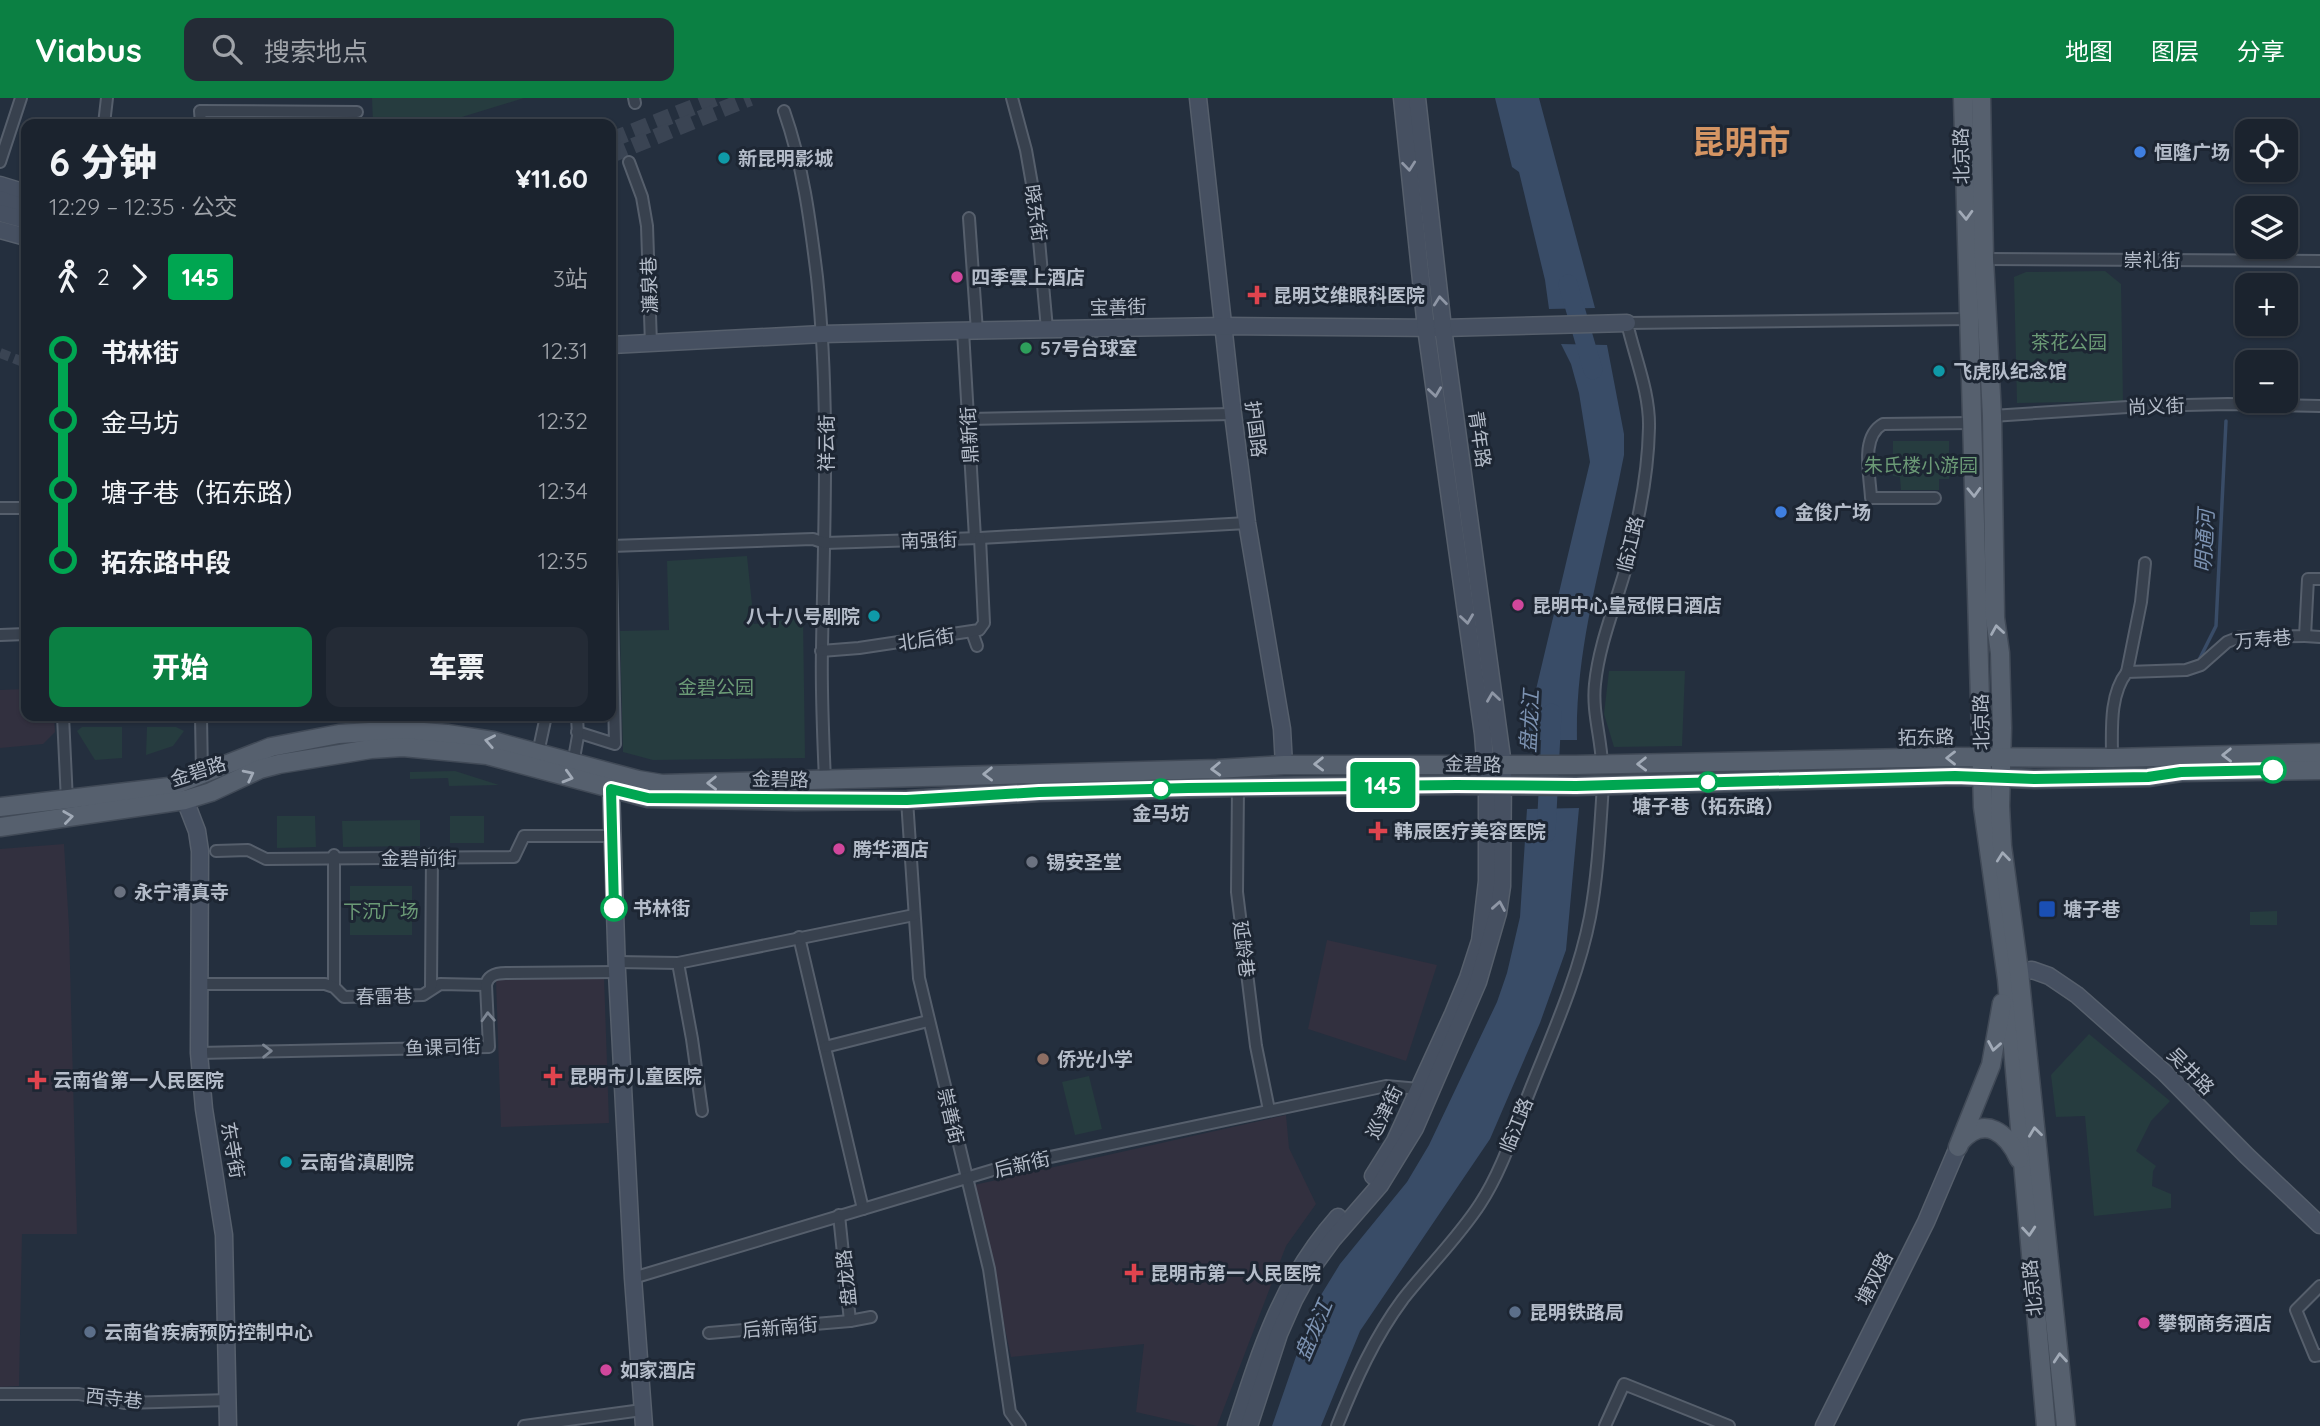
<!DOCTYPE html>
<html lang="zh">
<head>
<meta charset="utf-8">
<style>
	:root { --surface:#1b232e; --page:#242b36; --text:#f1f3f6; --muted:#a0a4aa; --line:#39404a; --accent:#0b8043 }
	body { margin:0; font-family:Quicksand,"Noto Sans SC",sans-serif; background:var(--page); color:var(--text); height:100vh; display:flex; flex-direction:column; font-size:26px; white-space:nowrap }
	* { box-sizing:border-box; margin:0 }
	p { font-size:23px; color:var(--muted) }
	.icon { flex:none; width:38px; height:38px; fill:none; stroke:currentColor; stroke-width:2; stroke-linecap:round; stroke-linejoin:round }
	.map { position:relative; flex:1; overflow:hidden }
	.panel { position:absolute; left:21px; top:21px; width:595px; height:602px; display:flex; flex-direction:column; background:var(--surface); border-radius:14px; box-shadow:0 2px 5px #0004,0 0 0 2px var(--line) }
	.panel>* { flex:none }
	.badge { padding:0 14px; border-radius:5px; font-size:24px; line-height:46px }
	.tools { position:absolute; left:2235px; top:21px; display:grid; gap:14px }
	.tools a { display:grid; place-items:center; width:63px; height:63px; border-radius:14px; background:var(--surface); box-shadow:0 2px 5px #0004,0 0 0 2px var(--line); font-size:35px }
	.map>.badge { position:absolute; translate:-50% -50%; box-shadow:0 0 0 4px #fff }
	.legs { display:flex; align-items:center; gap:10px; height:77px; padding:0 28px; font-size:23px }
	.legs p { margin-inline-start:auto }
	.headline { display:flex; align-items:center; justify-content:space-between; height:119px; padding:0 28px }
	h1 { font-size:38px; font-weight:800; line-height:52px }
	.primary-button { display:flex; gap:14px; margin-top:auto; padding:14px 28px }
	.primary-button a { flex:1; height:80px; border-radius:14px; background:var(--accent); color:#fff; font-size:28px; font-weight:800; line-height:80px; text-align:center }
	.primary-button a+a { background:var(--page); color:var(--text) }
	ul { padding:0 28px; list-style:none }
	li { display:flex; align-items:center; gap:24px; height:70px; font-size:26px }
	li i { display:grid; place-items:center; width:10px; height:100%; margin:0 9px; background:currentColor }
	li i::after { content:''; width:18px; height:18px; margin:-9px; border:5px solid; border-radius:50%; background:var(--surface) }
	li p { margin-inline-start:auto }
	li:first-child i { background:linear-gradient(#0000 50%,currentColor 0) }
	li:last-child i { background:linear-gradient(currentColor 50%,#0000 0) }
	header { display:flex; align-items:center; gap:42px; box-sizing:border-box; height:98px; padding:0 35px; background:var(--accent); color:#fff }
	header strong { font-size:33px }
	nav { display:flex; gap:38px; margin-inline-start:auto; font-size:24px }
	.search { width:490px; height:63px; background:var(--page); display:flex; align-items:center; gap:18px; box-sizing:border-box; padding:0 24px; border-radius:14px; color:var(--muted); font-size:26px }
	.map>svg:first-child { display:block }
</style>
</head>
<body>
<header>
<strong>Viabus</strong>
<div class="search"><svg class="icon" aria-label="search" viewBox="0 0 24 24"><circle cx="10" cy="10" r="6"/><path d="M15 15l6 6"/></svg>搜索地点</div>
<nav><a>地图</a><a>图层</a><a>分享</a></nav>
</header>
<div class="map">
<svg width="2320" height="1328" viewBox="0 0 2320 1328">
	<rect width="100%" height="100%" fill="#242f3e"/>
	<!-- medical -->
	<g fill="#32303f">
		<path d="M26 591V618H54L55 634 43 646 0 650V592Z"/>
		<path d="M64 746 69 829 77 1136H22L19 1288 0 1289V751Z"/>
		<path d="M1327 842 1437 867 1406 963 1308 931Z"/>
		<path d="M604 878 609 1025 501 1029 496 882Z"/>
		<path d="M1286 1017 1289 1050 1316 1106 1286 1148 1217 1328H1197L1136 1314 1144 1246 1011 1259 974 1087Z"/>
	</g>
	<!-- green -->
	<g fill="#263c3f">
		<path d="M372 0H524L439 26H373Z"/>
		<path d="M2105 173 2121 186 2123 303 2017 305 2014 179 2026 174Z"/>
		<path d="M1893 343H1949V381H1939V392H1901L1900 379 1893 378Z"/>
		<path d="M747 458 754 526 803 520 805 660 653 662 623 654 620 533 669 532 667 463Z"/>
		<path d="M1609 573H1685L1682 648 1614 649 1604 616Z"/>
		<path d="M82 629H122V660L95 662 77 633Z"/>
		<path d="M147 629H176L184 633 173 648 146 657Z"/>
		<path d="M455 673 499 687 449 688 448 680 410 681V674Z"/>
		<path d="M277 718H315L316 749 277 750Z"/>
		<rect x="450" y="718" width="34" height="27"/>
		<path d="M420 722V748L343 749 342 723Z"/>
		<rect x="350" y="788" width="62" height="49"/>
		<path d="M2277 813V827H2250V814Z"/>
		<path d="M2089 936 2170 1003 2151 1023 2136 1053 2156 1068 2153 1073 2152 1088 2171 1096V1110L2094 1118 2085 1018 2056 1019 2051 977Z"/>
		<path d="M1089 978 1102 1031 1075 1037 1062 984Z"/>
	</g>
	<!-- water -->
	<g fill="#394c67">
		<path d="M1495 0H1539L1595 210 1549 211 1545 182 1519 74 1512 69Z"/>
		<path d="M1561 246 1607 247 1624 336V357C1606 452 1575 544 1577 642H1524L1590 364 1579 295 1571 266Z"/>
		<path d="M1579 710 1566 852 1540 925 1490 1041 1360 1233 1321 1328H1272L1300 1247 1321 1197 1340 1166 1407 1084 1429 1047 1497 904 1507 875 1520 819 1527 711Z"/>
	</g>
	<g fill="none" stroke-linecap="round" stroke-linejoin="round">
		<!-- stream -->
		<path stroke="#394c67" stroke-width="3.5" d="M2199 562 2216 528 2226 323"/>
		<!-- river -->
		<g stroke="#394c67" stroke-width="19">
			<path d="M1568 186 1593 272"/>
			<path d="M1546 735 1552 615"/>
		</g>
		<!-- street-tunnel -->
		<path stroke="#3a4453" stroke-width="10" stroke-dasharray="10 5" stroke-linecap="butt" d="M0 255 26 265"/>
		<!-- secondary-tunnel -->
		<g stroke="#3a4453" stroke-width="16" stroke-dasharray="16 8" stroke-linecap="butt">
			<path d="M611 42 716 0"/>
			<path d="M611 57 750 0"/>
		</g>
		<defs>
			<g id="street">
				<path d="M634 0 635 5"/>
				<path d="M1012 0 1026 52 1036 109 1047 231"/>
				<path d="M784 13C803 67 810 122 817 179 830 302 824 426 822 550 821 594 823 638 825 682"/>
				<path d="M104 26 107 0"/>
				<path d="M201 26 200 13 357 14"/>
				<path d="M0 64 21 0"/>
				<path d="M629 64 642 99 647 128 651 246"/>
				<path d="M969 120 977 233"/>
				<path d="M1984 161 2320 163"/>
				<path d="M963 233 975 440"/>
				<path d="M1992 318 2143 308 2228 306 2320 308"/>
				<path d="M968 321 1233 316"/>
				<path d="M1935 400H1871C1870 377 1860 339 1883 326L1972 325"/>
				<path d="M0 410H26"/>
				<path d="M611 448 813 441 825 445 980 440 1247 425"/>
				<path d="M972 534 977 548"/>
				<path d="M0 537 26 536"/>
				<path d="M2305 538 2320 539"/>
				<path d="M821 553 859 550 979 532 984 525 980 440"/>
				<path d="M2127 574 2141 504 2145 465"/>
				<path d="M63 618 67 703"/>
				<path d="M201 618 202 677"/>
				<path d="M577 634 615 646 611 464"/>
				<path d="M538 655 546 618"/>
				<path d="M2112 660C2112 632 2109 597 2127 574L2186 572 2201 567 2227 544 2240 539 2305 538 2308 481H2320"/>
				<path d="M573 666 578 638 577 618"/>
				<path d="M1602 666C1601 639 1592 614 1595 586 1599 547 1614 511 1625 473 1638 427 1648 377 1649 330 1650 295 1635 260 1627 225L1969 221"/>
				<path d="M1238 689 1237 794 1256 948 1269 1012"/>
				<path d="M907 702 919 880 989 1171 1010 1314 1020 1328"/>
				<path d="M216 753 248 752 266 761 514 759 524 738H612"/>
				<path d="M334 757V889"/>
				<path d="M799 839 863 1111"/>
				<path d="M617 864 678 865 914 817"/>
				<path d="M678 865 692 941 702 1013"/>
				<path d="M200 886H325L334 889 344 899 423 897 440 886 486 887"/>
				<path d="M431 889 432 756"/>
				<path d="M825 949 928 923"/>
				<path d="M199 955 489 949 486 887C488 877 496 875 506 875L617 874"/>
				<path d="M839 1117 850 1223 871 1219"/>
				<path d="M633 1180 1003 1069 1386 988 1419 991"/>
				<path d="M2320 1188 2296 1212 2315 1258 2320 1257"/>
				<path d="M709 1235 850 1223"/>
				<path d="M0 1296H79L124 1305 229 1302"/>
				<path d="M524 1328 642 1312"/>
				<path d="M1337 1328C1355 1283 1374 1240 1403 1201 1428 1169 1458 1140 1480 1106 1501 1074 1513 1036 1527 1000 1550 941 1578 881 1590 819 1598 776 1600 731 1603 687"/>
				<path d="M1605 1328 1624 1286 1729 1328"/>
			</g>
			<g id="secondary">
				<path d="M1198 0 1233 316 1247 425 1282 631 1284 667"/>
				<path d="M0 87 26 95"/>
				<path d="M0 101 26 110"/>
				<path d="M0 115 26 122"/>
				<path d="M0 132 26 139"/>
				<path d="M611 247 823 236 948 233 1224 228 1443 230 1627 225"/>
				<path d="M611 691 617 874 633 1180 644 1328"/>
				<path d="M185 702 197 733 200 753 199 955 204 1011 224 1137 228 1328"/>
				<path d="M2019 874 2032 872 2049 878 2077 897 2165 975 2247 1058 2320 1127"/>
				<path d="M1373 1078 1395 1043 1453 916 1468 880 1480 843 1487 783V688L1483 636 1426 230 1402 0"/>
				<path d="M1236 1328C1261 1250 1283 1181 1338 1119"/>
				<path d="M1249 1328 1279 1236 1294 1202 1311 1171 1333 1141 1380 1087 1415 1030 1478 884 1498 815 1502 788 1503 667 1443 230 1417 0"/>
				<path d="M1824 1328 1926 1124 1958 1049"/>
			</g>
			<g id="primary">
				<path d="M1963 0 1983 709 2007 881 2046 1328"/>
				<path d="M1981 0 1984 161 1992 318 1995 520 2000 555 2002 630 2000 708 2002 748 2019 874 2066 1328"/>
				<path d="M0 709 169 689 271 649 339 636 400 632 447 636 493 643 638 682 662 686 1217 671 1284 667H1575L1955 659 2112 660 2320 655"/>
				<path d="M0 729 185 702 211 694 260 671 279 666 371 651 403 649 487 657 648 700 795 703 907 702 1039 694 1238 689 1456 687 1576 688 1956 678 2035 681 2148 679 2181 674 2320 672"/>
				<path d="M1961 1043C1985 1016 2008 1036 2019 1061"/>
				<path d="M1958 1049 1991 967 2002 905"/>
			</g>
		</defs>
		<!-- street casing -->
		<use href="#street" stroke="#565f6c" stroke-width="14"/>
		<!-- secondary casing -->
		<use href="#secondary" stroke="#565f6c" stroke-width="19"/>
		<!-- primary casing -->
		<use href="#primary" stroke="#414a57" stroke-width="21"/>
		<!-- street -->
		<use href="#street" stroke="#38414e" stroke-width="10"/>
		<!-- secondary -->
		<use href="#secondary" stroke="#465061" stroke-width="16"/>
		<!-- primary -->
		<use href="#primary" stroke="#56606e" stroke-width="18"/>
	</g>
	<!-- one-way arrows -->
	<defs><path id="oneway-chevron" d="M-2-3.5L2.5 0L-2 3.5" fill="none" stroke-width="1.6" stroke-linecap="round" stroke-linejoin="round" transform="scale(1.75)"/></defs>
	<g stroke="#8e96a5">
		<use href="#oneway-chevron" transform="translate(1409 68) rotate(84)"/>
		<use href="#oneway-chevron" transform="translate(1440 203) rotate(-96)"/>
		<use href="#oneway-chevron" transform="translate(1435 294) rotate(82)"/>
		<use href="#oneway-chevron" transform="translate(1467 521) rotate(82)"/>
		<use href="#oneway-chevron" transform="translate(1493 599) rotate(-98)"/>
		<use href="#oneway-chevron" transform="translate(1499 808) rotate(-80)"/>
	</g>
	<g stroke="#a1aab7">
		<use href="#oneway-chevron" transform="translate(1966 117) rotate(88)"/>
		<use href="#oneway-chevron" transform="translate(1974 394) rotate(88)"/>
		<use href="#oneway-chevron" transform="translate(1997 532) rotate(-99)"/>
		<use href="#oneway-chevron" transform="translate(490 643) rotate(-169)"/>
		<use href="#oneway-chevron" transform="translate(2227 657) rotate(179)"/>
		<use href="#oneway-chevron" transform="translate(1951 660) rotate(180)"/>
		<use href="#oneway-chevron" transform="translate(1319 666) rotate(179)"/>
		<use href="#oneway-chevron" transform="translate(1642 666) rotate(179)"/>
		<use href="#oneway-chevron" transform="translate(1216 671) rotate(178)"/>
		<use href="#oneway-chevron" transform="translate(988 676) rotate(179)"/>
		<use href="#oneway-chevron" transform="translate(249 677) rotate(-27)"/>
		<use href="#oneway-chevron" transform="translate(568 679) rotate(16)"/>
		<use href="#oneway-chevron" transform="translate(712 685) rotate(179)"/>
		<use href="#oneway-chevron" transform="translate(68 719) rotate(-8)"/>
		<use href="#oneway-chevron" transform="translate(2003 759) rotate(-96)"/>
		<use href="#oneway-chevron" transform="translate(1994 948) rotate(100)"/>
		<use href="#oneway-chevron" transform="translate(2035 1034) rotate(-97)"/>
		<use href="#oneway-chevron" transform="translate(2029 1133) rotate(85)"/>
		<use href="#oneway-chevron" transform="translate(2060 1260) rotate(-95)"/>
	</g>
	<g stroke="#7c8592">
		<use href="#oneway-chevron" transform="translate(488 919) rotate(-93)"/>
		<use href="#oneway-chevron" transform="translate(267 953) rotate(-1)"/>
	</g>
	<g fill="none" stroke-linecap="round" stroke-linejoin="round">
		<defs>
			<path id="line-1" d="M614 810 611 691 648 700 907 702 1039 694 1188 690 1456 687 1576 688 1955 678 2035 681 2148 679 2181 674 2273 672"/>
		</defs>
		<!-- line-1 casing -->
		<use href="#line-1" stroke="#fff" stroke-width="16"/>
		<!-- line-1 -->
		<use href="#line-1" stroke="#00a651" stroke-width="10"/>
	</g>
	<!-- markers -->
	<g fill="#3f7fe0" stroke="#1d2633" stroke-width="2.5">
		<circle cx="2140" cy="54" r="7"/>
		<circle cx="1781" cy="414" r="7"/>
	</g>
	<g fill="#0f9aa8" stroke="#1d2633" stroke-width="2.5">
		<circle cx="724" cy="60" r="7"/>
		<circle cx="1939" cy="273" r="7"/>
		<circle cx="874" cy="518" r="7"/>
		<circle cx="286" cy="1064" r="7"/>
	</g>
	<g fill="#d1479c" stroke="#1d2633" stroke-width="2.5">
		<circle cx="957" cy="179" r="7"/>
		<circle cx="1518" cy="507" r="7"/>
		<circle cx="839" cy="751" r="7"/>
		<circle cx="2144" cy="1225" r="7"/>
		<circle cx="606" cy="1272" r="7"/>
	</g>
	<g fill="#e0444e" stroke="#1d2633" stroke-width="2.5">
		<path d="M1253.5 186.5h7v7h7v7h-7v7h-7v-7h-7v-7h7z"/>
		<path d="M1374.5 722.5h7v7h7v7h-7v7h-7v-7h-7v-7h7z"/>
		<path d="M549.5 967.5h7v7h7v7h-7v7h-7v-7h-7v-7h7z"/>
		<path d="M33.5 971.5h7v7h7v7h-7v7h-7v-7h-7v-7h7z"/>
		<path d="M1130.5 1164.5h7v7h7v7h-7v7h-7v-7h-7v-7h7z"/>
	</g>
	<circle fill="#2e9e5b" stroke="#1d2633" stroke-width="2.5" cx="1026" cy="250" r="7"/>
	<g fill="#fff" stroke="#00a651" stroke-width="3.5">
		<circle cx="2273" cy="672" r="12"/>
		<circle cx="1708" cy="684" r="9"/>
		<circle cx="1161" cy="691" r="9"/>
		<circle cx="614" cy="810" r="12"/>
	</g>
	<g fill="#6b7280" stroke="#1d2633" stroke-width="2.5">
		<circle cx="1032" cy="764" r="7"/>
		<circle cx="120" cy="794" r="7"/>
	</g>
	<rect fill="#1a4fb4" stroke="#1d2633" stroke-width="2.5" x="2038" y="802" width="18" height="18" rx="3.5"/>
	<circle fill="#8d6e63" stroke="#1d2633" stroke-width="2.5" cx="1043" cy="961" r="7"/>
	<g fill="#5c6f8a" stroke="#1d2633" stroke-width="2.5">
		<circle cx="1515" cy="1214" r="7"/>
		<circle cx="90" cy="1234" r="7"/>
	</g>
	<g text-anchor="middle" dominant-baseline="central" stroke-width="6" stroke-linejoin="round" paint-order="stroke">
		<!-- poi labels -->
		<g font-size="19" font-weight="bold" fill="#b4bcc9" stroke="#1d2633" text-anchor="start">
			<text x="2154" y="54">恒隆广场</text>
			<text x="738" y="60">新昆明影城</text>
			<text x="971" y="179">四季雲上酒店</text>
			<text x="1273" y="197">昆明艾维眼科医院</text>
			<text x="1040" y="250">57号台球室</text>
			<text x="1953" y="273">飞虎队纪念馆</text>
			<text x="1795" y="414">金俊广场</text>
			<text x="1532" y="507">昆明中心皇冠假日酒店</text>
			<text x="860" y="518" text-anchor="end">八十八号剧院</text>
			<text x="1394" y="733">韩辰医疗美容医院</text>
			<text x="853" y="751">腾华酒店</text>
			<text x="1046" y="764">锡安圣堂</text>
			<text x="134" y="794">永宁清真寺</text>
			<text x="2063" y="811">塘子巷</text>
			<text x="1057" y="961">侨光小学</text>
			<text x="569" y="978">昆明市儿童医院</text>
			<text x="53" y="982">云南省第一人民医院</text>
			<text x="300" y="1064">云南省滇剧院</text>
			<text x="1150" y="1175">昆明市第一人民医院</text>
			<text x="1529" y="1214">昆明铁路局</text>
			<text x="2158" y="1225">攀钢商务酒店</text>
			<text x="104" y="1234">云南省疾病预防控制中心</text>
			<text x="620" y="1272">如家酒店</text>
		</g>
		<!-- street labels -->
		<g font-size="19" fill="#b4bcc9" stroke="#1d2633">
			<text transform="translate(1961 58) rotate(-91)">北京路</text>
			<text transform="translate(1036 115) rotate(82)">晓东街</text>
			<text x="2152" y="162">崇礼街</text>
			<text transform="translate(649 187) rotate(-92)">濂泉巷</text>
			<text transform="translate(1118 209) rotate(-1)">宝善街</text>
			<text transform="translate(2156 308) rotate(-2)">尚义街</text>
			<text transform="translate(1256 331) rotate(83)">护国路</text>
			<text transform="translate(969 337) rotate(-93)">鼎新街</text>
			<text transform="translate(1480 341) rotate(82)">青年路</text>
			<text transform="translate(826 345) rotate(-90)">祥云街</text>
			<text transform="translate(929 442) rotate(-2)">南强街</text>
			<text transform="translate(1630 446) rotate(-76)">临江路</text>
			<text transform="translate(926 541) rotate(-8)">北后街</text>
			<text transform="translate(2263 541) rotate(-5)">万寿巷</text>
			<text transform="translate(1981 624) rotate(-91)">北京路</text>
			<text transform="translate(1926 639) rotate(-1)">拓东路</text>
			<text transform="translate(1473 666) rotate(1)">金碧路</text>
			<text transform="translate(198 673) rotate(-18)">金碧路</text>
			<text transform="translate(780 681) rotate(1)">金碧路</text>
			<text x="419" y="760">金碧前街</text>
			<text transform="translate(1244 851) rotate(83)">延龄巷</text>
			<text transform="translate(384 898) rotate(-1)">春雷巷</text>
			<text transform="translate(443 949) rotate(-2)">鱼课司街</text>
			<text transform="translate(2191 973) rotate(45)">吴井路</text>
			<text transform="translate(1384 1014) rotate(-64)">巡津街</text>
			<text transform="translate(951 1018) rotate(77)">崇善街</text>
			<text transform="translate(1516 1027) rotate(-68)">临江路</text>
			<text transform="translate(233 1052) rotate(80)">东寺街</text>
			<text transform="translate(1022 1066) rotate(-13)">后新街</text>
			<text transform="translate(846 1180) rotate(-96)">盘龙路</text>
			<text transform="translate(1874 1180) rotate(-63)">塘双路</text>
			<text transform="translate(2032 1190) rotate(-96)">北京路</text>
			<text transform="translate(780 1229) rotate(-5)">后新南街</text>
			<text transform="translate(114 1300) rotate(6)">西寺巷</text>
		</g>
		<!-- park labels -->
		<g font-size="19" fill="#6b9a76" stroke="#1d2633">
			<text x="2069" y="244">茶花公园</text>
			<text x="1921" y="367">朱氏楼小游园</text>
			<text x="716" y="589">金碧公园</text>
			<text x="381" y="813">下沉广场</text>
		</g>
		<!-- stop labels -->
		<g font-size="19" font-weight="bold" fill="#b4bcc9" stroke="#1d2633">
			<text x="1708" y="708">塘子巷（拓东路）</text>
			<text x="1161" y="715">金马坊</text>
			<text x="633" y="810" text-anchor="start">书林街</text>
		</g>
		<!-- water labels -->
		<g font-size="21" font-style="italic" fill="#7c92b1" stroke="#1d2633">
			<text transform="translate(2204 443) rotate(-87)">明通河</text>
			<text transform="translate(1529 623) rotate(-87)">盘龙江</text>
			<text transform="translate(1313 1232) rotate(-67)">盘龙江</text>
		</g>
		<!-- town labels -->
		<g font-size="33" font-weight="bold" fill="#d59563" stroke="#1d2633">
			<text x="1741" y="43">昆明市</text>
		</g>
	</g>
</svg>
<div class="tools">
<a><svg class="icon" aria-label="locate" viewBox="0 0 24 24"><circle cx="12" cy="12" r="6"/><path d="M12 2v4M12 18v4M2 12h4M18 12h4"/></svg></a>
<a><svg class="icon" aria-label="layers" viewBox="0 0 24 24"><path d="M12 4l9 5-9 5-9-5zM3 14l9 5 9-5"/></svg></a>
<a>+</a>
<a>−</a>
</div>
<b class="badge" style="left:1383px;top:687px;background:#00a651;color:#fff">145</b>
<section class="panel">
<div class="headline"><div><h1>6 分钟</h1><p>12:29 – 12:35 · 公交</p></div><b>¥11.60</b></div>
<div class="legs"><svg class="icon" aria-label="walk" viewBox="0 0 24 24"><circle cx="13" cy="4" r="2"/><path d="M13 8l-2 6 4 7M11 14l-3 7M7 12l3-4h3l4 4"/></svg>2<svg class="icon" aria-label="forward" viewBox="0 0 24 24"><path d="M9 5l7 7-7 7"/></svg><b class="badge" style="background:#00a651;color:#fff">145</b><p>3站</p></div>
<ul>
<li><i style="color:#00a651"></i><b>书林街</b><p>12:31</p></li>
<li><i style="color:#00a651"></i><span>金马坊</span><p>12:32</p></li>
<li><i style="color:#00a651"></i><span>塘子巷（拓东路）</span><p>12:34</p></li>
<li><i style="color:#00a651"></i><b>拓东路中段</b><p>12:35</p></li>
</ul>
<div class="primary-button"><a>开始</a><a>车票</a></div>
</section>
</div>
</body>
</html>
